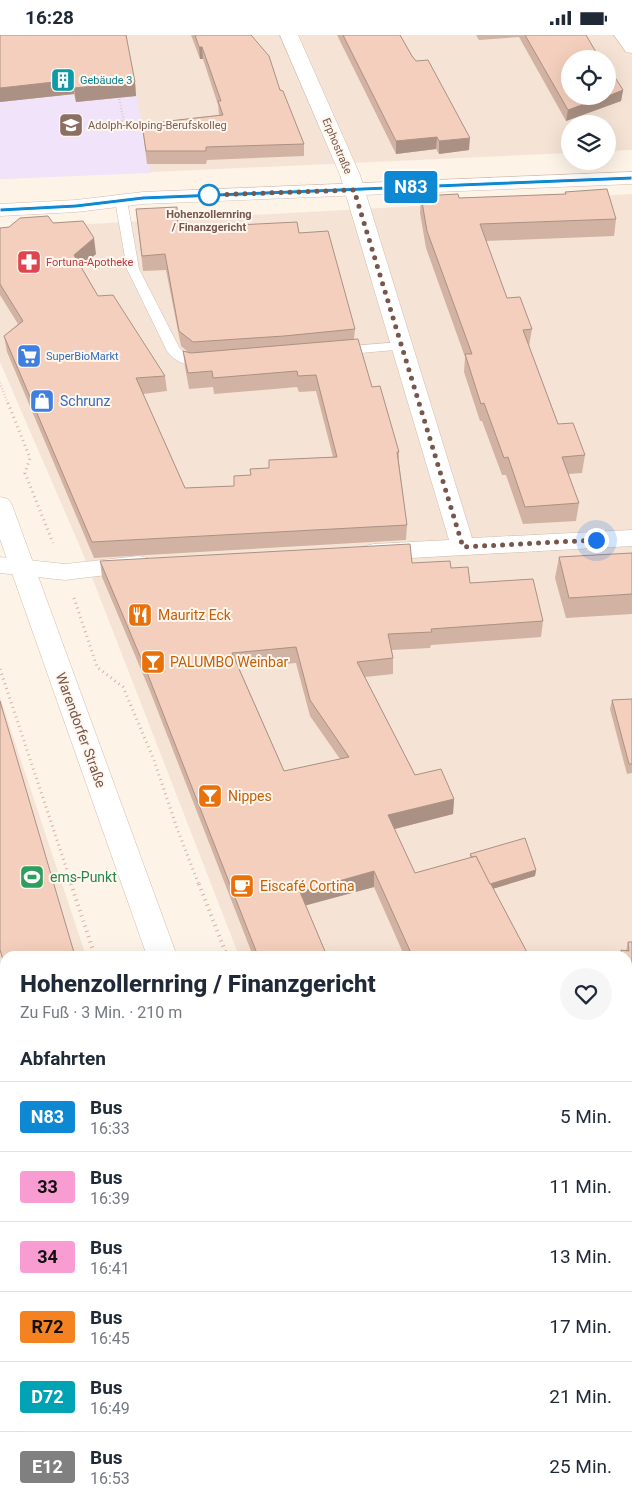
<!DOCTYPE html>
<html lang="de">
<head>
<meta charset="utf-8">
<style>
	:root { --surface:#fff; --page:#f6f6f7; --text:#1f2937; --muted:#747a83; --line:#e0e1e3 }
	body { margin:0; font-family:Roboto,sans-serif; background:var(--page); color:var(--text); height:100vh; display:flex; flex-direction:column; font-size:19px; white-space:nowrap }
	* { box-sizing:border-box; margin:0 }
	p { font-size:16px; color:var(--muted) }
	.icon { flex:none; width:28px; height:28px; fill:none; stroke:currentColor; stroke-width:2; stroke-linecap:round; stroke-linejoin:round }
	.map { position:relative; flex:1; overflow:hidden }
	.side { position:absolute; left:0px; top:916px; width:632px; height:561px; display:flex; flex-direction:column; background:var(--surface); border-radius:15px 15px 0 0; box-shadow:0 5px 20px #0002 }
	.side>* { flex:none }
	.badge { padding:0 10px; border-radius:4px; font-size:18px; line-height:32px }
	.controls { position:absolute; left:561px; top:15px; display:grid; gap:10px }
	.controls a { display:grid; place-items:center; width:55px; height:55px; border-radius:50%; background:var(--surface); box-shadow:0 5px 20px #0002; font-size:25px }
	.you { position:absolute; width:25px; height:25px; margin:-12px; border:4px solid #fff; border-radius:50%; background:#1a73e8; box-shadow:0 0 0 8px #1a73e833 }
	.map>.badge { position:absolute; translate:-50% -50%; box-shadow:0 0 0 2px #fff }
	h2 { padding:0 20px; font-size:19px; line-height:45px }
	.round { display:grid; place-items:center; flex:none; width:52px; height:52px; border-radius:26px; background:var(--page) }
	.summary { display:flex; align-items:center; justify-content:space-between; height:85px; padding:0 20px }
	h1 { font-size:24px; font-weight:800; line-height:38px }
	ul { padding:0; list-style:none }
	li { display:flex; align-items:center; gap:15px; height:70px; padding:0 20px; border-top:1px solid var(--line) }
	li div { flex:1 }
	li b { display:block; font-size:19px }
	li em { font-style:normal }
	li .badge { min-width:55px; font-weight:700; text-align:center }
	.status { display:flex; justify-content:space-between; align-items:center; height:35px; padding:0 25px; background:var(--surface); direction:ltr }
	.status svg { height:14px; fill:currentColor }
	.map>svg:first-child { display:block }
</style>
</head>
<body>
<div class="status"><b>16:28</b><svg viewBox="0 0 49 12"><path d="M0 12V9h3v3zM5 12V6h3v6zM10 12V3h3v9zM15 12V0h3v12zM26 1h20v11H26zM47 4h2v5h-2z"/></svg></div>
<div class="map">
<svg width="632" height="1477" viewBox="0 0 632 1477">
	<rect width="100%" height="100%" fill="#fdf3e7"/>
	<!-- residential -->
	<g fill="#f5e4d5" fill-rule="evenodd">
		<path d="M0 0H632V115L608 116V89H570V118L0 144ZM570 24H608V61H570Z"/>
		<path d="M632 159V1477H431L429 1473 628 1472V921H239L81 514 0 327V194Z"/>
		<path d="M0 662 86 921H5V1472H267L269 1477H0Z"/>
	</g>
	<!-- education -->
	<path fill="#f0e3fa" d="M0 0H125L151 138 0 144Z"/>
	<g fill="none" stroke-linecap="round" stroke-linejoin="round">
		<defs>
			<g id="lane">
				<path d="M121 161 127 165 139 234 180 314 193 323 212 324 214 327 212 330C196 334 177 330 167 316L127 234 115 165Z"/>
				<path d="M401 307 408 311 406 314 338 320 331 316 338 312Z"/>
			</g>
			<g id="street">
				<path d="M280 0H298L360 140 472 503 632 495V511L374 525 365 523 362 517 365 511 374 509 449 505 340 140Z"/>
				<path d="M614 0H632V18L626 17Z"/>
				<path d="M139 521 148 523 151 529 148 535 65 545 0 538V522L65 529Z"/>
				<rect x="628" y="1027" width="4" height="28"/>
				<path d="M5 1151V1183L0 1185V1153Z"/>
				<path d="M5 1444V1472H21L19 1477H0V1446Z"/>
			</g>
			<g id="secondary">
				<path d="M632 137V149L143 169 76 177 0 181V169L76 165 143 157Z"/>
				<path d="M0 462 8 464 12 470 177 921H147L0 504Z"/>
				<path d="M338 1472H376L378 1477H340Z"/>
			</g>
		</defs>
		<!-- lane casing -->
		<use href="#lane" stroke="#d2bcaf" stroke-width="1"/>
		<!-- street casing -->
		<use href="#street" stroke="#d2bcaf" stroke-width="1"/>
		<!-- secondary casing -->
		<use href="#secondary" stroke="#d5bbac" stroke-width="1"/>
		<!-- path-far2 -->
		<g stroke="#d9b2a0" stroke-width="2.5" stroke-dasharray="0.5 2.5" stroke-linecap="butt">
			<path d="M104 89 124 86 118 59"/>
			<path d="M0 348 8 369"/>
		</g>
		<!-- path-far1 -->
		<g stroke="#d9b2a0" stroke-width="3" stroke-dasharray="1 4" stroke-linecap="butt">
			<path d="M8 368 30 423 25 438 53 508"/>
			<path d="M74 563 97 632 123 652 154 725 178 796 199 850"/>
			<path d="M0 634 72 850"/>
		</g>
		<!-- path -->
		<g stroke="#d9b2a0" stroke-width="4" stroke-dasharray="1 4.5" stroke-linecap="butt">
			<path d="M71 849 95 921"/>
			<path d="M199 849 227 921"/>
			<path d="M284 1472 285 1477"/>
			<path d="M424 1472 426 1477"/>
		</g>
		<!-- lane -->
		<use href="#lane" fill="#fff" fill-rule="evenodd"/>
		<!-- street -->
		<use href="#street" fill="#fff" fill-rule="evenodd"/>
		<!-- secondary -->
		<use href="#secondary" fill="#fff" fill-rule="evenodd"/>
	</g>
	<!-- wall -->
	<g fill="#d2b2a3" fill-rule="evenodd">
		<path d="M0 0 135 47 136 61 76 67 74 59 0 67Z"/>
		<path d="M191 0H251L280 55 304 109V121L207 125 206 129H147L142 89 219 80 218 70 203 24H200Z"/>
		<path d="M337 0H400L412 21 469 115 439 119 436 114 396 119Z"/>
		<path d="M476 0H586L570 24 623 55 621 66 566 86 519 2 479 5Z"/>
		<path d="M565 157 616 184 614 201 486 206 507 263 532 294 529 311 558 389 585 420 582 438 568 439 579 468 576 486 523 489 506 440H502L482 386H480L464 337 465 322 426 213 420 178 421 161 459 163 565 159Z"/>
		<path d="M136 174 179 193 299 198 355 294 354 304 372 352 399 417V427L407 490 406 505 94 523 7 317 4 301 18 289 0 260V193L53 188 96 219 81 232 98 261 165 341 167 356 143 359 185 453 234 451 250 440 269 433V425L333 422 316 356 299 357 297 352 214 359 213 352 189 354 185 332 183 316 188 317 181 311 166 235 143 236Z"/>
		<path d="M632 518V579L566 583 555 543 559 522Z"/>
		<path d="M100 526 412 528 451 533 470 548 543 586 541 602 431 610 430 613 392 615 393 623V639L365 642 415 740 454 764 453 779 394 794 415 838 470 823V819L536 835 535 841 493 853 529 921 404 920 374 852 305 870 327 921H253L150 656 102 542ZM296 628 310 681 340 724 284 736 239 633Z"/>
		<path d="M632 664V738L627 739 610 674 612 665Z"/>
		<path d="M628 907H632V984H628V921H620L621 915 626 916Z"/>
		<path d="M628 1064H632V1145L630 1152H628Z"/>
		<path d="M628 1228H632V1365L628 1367V1312H629L628 1309Z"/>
		<path d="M632 1444V1464L628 1454Z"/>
		<path d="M447 1472H549L551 1477H448Z"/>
	</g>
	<!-- shaded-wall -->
	<g fill="#ab9184">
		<path d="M199 12H202L203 24H200Z"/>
		<path d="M72 45 74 59 0 67V53Z"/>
		<path d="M135 47 136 61 76 67 74 53Z"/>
		<path d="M623 55 621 66 566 86 568 75 606 61H608Z"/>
		<path d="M437 102 436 114 396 119V106Z"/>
		<path d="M470 103 469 115 439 119V106Z"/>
		<path d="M94 203 96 219 76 236 74 220Z"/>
		<path d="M454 764 453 779 387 796 388 780Z"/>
		<path d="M536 835 535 841 486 856V850Z"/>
		<path d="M374 836V852L300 872V857Z"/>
		<path d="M5 924V934L3 925Z"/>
		<path d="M5 1081V1098L0 1100V1082Z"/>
		<path d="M632 1355V1365L628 1367V1356Z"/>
	</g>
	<!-- building -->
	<g fill="#f4cfbd" stroke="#ab9184" fill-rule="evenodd">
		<path d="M0 0H126L135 47 74 53 72 45 0 53Z"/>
		<path d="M195 0H251L269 21 280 55 283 56 304 109 206 112V116H146L142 89 223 80 218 66H221L202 12H199Z"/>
		<path d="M343 0H400L412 21 416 26 428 25 470 103 439 106 437 102 396 106Z"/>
		<path d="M525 0H586L600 24H570V61H606L568 75Z"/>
		<path d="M608 33H609L623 55 608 61Z"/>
		<path d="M607 154 616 184 480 189 507 263 520 262 532 294 523 295 558 389 573 388 585 420 562 422 579 468 525 472 508 422 504 423 484 368 481 369 465 319H472L427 196 421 161 458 159 459 163 566 159 565 157Z"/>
		<path d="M177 172 178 193 297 187 299 198 328 196 355 294 284 301 193 307 179 296 165 219 142 221 136 174Z"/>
		<path d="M48 181 53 188 83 186 94 203 74 220 98 261 113 260 165 341 136 343 185 453 234 451V441L251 440 250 434 269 433V425L337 422 316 340 298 341 297 336 213 343 212 336 188 338 183 316 191 318 358 304 372 352 380 351 399 417H397L407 490 92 507 4 301 23 286 0 249V193L9 192 20 183Z"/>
		<path d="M410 509 412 528 450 526 451 533 468 532 470 548 533 544 543 586 431 594 432 597 388 599 393 623 357 627 415 740 441 734 454 764 388 780 415 838 476 821 529 921H399L411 918 374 836 300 857 327 921H258L148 640 100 526ZM296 612 310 665 349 722 284 736 232 618Z"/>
		<path d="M632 518V559L569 563 559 522Z"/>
		<path d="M632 664V729H629L612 665Z"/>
		<path d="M0 666 75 921H5V924L3 925 0 915Z"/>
		<path d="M525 803 536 835 490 849 476 821 472 822 470 819Z"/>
		<path d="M628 907H632V970H628V921H622L621 915 629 916Z"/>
		<path d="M5 1011V1081L0 1082V1012Z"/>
		<rect x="628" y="1064" width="4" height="70"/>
		<path d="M628 1228H632V1295L628 1283Z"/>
		<path d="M632 1311V1355L628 1356V1312Z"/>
		<path d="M133 1472H246L247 1477H123L124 1476Z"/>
		<path d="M452 1472H549L551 1477H454Z"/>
	</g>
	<!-- line -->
	<path fill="#0e88d3" stroke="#fff" d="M632 141V145L143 165 76 173 0 177V173L76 169 143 161Z"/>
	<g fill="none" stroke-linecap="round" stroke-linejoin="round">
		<!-- walk -->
		<path stroke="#78574a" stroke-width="5" stroke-dasharray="0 9" d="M209 160 354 155 463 512 596 505"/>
	</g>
	<!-- icons -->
	<defs>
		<symbol id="building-square" viewBox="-11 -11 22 22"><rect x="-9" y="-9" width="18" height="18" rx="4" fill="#0f9aa8" stroke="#fff7ee"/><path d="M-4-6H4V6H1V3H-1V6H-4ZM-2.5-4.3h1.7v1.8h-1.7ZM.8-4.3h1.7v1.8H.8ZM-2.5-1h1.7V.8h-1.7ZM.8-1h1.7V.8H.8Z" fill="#fff"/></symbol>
		<symbol id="school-square" viewBox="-11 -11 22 22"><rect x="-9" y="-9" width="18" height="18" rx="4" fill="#8d6e63" stroke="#fff7ee"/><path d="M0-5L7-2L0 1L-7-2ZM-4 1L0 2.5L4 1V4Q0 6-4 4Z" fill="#fff"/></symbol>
		<symbol id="pharmacy-square" viewBox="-11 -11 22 22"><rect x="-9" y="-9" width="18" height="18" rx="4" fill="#e0444e" stroke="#fff7ee"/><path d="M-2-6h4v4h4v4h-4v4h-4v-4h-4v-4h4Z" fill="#fff"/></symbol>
		<symbol id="supermarket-square" viewBox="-11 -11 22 22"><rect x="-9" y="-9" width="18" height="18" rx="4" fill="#3f7fe0" stroke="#fff7ee"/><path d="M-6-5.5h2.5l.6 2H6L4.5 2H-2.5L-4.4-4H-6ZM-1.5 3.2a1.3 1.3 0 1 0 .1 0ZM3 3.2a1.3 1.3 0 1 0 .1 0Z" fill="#fff"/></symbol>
		<symbol id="shop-square" viewBox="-11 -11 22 22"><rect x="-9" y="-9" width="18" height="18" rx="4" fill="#3f7fe0" stroke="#fff7ee"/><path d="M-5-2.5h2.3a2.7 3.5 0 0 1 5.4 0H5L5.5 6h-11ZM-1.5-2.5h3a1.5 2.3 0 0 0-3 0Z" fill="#fff"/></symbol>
		<symbol id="restaurant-square" viewBox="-11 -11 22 22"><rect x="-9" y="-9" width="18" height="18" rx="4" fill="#e8710a" stroke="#fff7ee"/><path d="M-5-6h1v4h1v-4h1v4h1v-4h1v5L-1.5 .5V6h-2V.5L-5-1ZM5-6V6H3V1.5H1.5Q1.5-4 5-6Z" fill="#fff"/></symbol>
		<symbol id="bar-square" viewBox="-11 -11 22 22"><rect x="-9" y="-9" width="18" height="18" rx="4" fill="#e8710a" stroke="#fff7ee"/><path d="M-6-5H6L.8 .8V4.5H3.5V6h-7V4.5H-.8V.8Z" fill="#fff"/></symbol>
		<symbol id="stadium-square" viewBox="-11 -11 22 22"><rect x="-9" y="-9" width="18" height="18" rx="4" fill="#2e9e5b" stroke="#fff7ee"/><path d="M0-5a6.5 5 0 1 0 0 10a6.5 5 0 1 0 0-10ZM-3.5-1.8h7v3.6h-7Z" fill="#fff"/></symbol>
		<symbol id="cafe-square" viewBox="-11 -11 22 22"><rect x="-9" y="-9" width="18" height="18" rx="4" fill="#e8710a" stroke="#fff7ee"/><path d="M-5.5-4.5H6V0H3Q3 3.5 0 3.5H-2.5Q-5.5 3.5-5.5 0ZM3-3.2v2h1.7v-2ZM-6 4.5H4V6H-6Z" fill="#fff"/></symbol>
	</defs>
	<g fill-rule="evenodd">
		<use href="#building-square" x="49" y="31" width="28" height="28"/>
		<use href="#school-square" x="57" y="76" width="28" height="28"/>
		<use href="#pharmacy-square" x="15" y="213" width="28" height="28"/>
		<use href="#supermarket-square" x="15" y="307" width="28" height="28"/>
		<use href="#shop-square" x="28" y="352" width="28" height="28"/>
		<use href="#restaurant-square" x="126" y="566" width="28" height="28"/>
		<use href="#bar-square" x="139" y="613" width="28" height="28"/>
		<use href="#bar-square" x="196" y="747" width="28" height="28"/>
		<use href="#stadium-square" x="18" y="828" width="28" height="28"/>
		<use href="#cafe-square" x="228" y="837" width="28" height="28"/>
	</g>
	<!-- markers -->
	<circle fill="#fff" stroke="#0e88d3" stroke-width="2.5" cx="209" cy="160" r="10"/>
	<g text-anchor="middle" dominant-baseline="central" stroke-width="4" stroke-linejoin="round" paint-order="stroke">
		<!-- far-culture labels -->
		<g font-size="11" fill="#0d838f" stroke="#fff7ee" text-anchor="start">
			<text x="80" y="45">Gebäude 3</text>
		</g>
		<!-- far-education labels -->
		<g font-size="11" fill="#785e54" stroke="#fff7ee" text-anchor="start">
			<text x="88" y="90">Adolph-Kolping-Berufskolleg</text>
		</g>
		<!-- far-street labels -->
		<g font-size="11" fill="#78574a" stroke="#fff7ee">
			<text transform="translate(337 111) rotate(67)">Erphostraße</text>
		</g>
		<!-- far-stop labels -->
		<g font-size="11" font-weight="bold" fill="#78574a" stroke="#fff7ee">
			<text x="209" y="179">Hohenzollernring<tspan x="209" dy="13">/ Finanzgericht</tspan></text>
		</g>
		<!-- far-health labels -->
		<g font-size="11" fill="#be3a42" stroke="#fff7ee" text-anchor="start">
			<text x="46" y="227">Fortuna-Apotheke</text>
		</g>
		<!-- far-shop labels -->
		<g font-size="11" fill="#366cbe" stroke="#fff7ee" text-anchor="start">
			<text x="46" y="321">SuperBioMarkt</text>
		</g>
		<!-- shop labels -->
		<g font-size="14" fill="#366cbe" stroke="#fff7ee" text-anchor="start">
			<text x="60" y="366">Schrunz</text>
		</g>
		<!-- food labels -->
		<g font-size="14" fill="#c56008" stroke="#fff7ee" text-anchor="start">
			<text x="158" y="580">Mauritz Eck</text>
			<text x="170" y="627">PALUMBO Weinbar</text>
			<text x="228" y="761">Nippes</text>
			<text x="260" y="851">Eiscafé Cortina</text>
		</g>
		<!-- street labels -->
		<g font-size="14" fill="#78574a" stroke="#fff7ee">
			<text transform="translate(81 695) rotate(70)">Warendorfer Straße</text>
		</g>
		<!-- leisure labels -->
		<g font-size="14" fill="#27864d" stroke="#fff7ee" text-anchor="start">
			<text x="50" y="842">ems-Punkt</text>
		</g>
	</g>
</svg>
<div class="controls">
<a><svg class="icon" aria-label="locate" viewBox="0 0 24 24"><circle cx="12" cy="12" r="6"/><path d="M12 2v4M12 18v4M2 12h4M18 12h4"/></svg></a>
<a><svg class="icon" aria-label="layers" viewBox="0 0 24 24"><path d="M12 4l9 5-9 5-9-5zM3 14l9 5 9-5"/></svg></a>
</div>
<div class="you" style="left:596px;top:505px"></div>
<b class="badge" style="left:411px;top:152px;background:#0e88d3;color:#fff">N83</b>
<section class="side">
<div class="summary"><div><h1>Hohenzollernring / Finanzgericht</h1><p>Zu Fuß · 3 Min. · 210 m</p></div><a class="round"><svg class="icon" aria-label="heart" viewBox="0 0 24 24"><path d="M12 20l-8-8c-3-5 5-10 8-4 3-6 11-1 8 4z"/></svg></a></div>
<h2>Abfahrten</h2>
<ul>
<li><span class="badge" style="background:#0e88d3;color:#fff">N83</span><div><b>Bus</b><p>16:33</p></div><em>5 Min.</em></li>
<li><span class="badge" style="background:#f89cd2;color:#111">33</span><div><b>Bus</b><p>16:39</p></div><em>11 Min.</em></li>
<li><span class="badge" style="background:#f89cd2;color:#111">34</span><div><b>Bus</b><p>16:41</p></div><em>13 Min.</em></li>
<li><span class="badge" style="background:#f58220;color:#111">R72</span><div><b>Bus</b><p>16:45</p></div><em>17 Min.</em></li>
<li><span class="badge" style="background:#00a3b4;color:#fff">D72</span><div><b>Bus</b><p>16:49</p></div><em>21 Min.</em></li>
<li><span class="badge" style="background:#808080;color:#fff">E12</span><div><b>Bus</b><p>16:53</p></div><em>25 Min.</em></li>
</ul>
</section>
</div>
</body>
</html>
